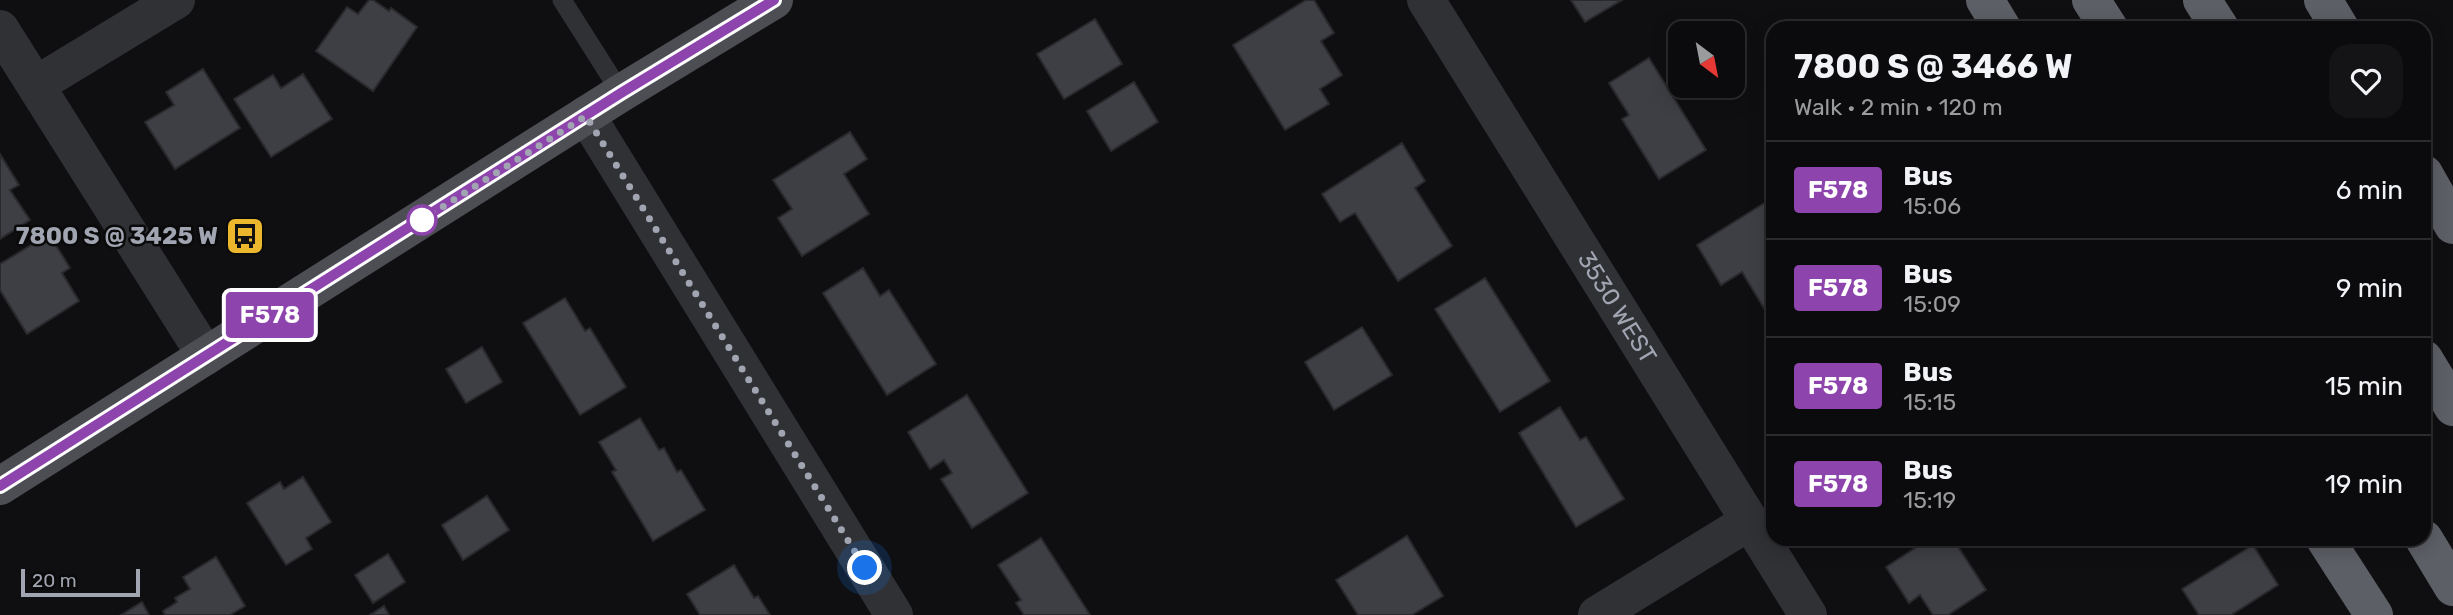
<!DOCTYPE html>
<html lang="en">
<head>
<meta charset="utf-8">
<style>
	:root { --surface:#0b0b0d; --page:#141416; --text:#f1f3f6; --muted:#9a9b9d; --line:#2b2b2e }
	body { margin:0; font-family:Rubik,sans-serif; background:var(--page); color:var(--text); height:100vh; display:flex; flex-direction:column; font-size:26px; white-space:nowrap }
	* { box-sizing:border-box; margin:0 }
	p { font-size:23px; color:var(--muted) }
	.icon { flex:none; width:38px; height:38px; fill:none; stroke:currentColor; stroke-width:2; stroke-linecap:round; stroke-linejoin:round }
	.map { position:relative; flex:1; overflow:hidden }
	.side { position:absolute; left:1766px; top:21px; width:665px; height:525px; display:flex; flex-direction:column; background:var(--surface); border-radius:21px; box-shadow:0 4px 18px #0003,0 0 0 2px var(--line) }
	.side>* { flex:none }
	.badge { padding:0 14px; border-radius:5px; font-size:24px; line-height:46px }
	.needle { width:46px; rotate:148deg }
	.controls { position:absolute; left:1668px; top:21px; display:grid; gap:14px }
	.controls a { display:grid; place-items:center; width:77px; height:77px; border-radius:14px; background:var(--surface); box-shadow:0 4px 18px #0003,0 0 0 2px var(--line); font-size:35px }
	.scale { position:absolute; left:21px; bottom:18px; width:119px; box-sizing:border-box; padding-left:7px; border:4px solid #a1a5b1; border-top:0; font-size:19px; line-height:24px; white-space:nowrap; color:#a1a5b1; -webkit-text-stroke:5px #0a0a0b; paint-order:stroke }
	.you { position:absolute; width:35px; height:35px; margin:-18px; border:5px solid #fff; border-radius:50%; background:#1a73e8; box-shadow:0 0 0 10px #1a73e833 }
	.map>.badge { position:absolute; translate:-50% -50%; box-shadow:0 0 0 4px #fff }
	.round { display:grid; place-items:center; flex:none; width:74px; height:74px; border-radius:21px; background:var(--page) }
	.head { display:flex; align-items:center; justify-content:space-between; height:119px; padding:0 28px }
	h1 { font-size:33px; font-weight:700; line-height:52px }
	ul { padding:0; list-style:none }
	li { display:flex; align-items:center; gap:21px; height:98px; padding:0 28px; border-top:2px solid var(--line) }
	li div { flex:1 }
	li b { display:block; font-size:26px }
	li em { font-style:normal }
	li .badge { min-width:77px; font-weight:700; text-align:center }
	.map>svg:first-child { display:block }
</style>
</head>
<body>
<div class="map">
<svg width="2453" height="615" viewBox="0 0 2453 615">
	<rect width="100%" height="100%" fill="#0f0f11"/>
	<!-- building -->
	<g fill="#3e3f44" stroke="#2a292d" stroke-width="2">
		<path d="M369 0H373L389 11 391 8 417 27 373 91 316 51 347 7 358 14Z"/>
		<path d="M1306 0H1314L1334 33 1321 41 1342 75 1320 89 1329 104 1285 130 1233 45Z"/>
		<path d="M1571 0H1622L1585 22Z"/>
		<path d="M1095 19 1122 64 1064 99 1037 54Z"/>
		<path d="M1649 58 1706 150 1659 179 1622 119 1629 115 1609 83Z"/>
		<path d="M203 69 240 128 175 169 145 122 174 105 166 92Z"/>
		<path d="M303 74 332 119 271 157 234 99 273 75 281 88Z"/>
		<path d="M1134 82 1158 122 1111 151 1087 111Z"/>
		<path d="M850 132 867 159 844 174 869 214 802 256 778 218 792 209 773 180Z"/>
		<path d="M1402 143 1425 181 1415 188 1452 246 1398 281 1355 213 1340 222 1322 194Z"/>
		<path d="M0 154 19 185 10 190 30 220 0 239Z"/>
		<path d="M1766 202 1773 213V323L1742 272 1721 285 1697 245Z"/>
		<path d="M49 234 70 268 62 273 79 301 27 334 0 290V264Z"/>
		<path d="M863 268 880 296 889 290 936 364 887 395 823 293Z"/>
		<path d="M1485 278 1550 381 1500 412 1435 309Z"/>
		<path d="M565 298 585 331 590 328 626 387 580 415 523 323Z"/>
		<path d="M1362 327 1392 375 1334 410 1305 362Z"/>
		<path d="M482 347 502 382 466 403 446 369Z"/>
		<path d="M967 395 1028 493 972 528 941 479 952 473 944 460 930 469 908 432Z"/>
		<path d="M1560 407 1580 440 1586 437 1624 499 1576 527 1519 433Z"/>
		<path d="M640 418 659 450 664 448 677 472 681 470 705 510 653 541 612 472 616 470 599 442Z"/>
		<path d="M303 477 331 522 306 538 312 549 286 565 247 503 280 482 284 489Z"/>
		<path d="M487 496 509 530 463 560 442 525Z"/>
		<path d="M1407 536 1443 596 1412 615H1358L1336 580Z"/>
		<path d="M1041 538 1090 615H1024L1016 603 1021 600 998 565Z"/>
		<path d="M1922 539H1953L1986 590 1948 615H1933L1920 595 1909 603 1886 567 1915 548 1913 545Z"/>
		<path d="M2253 545 2278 585 2231 615H2199L2182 589Z"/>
		<path d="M388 554 405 582 373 603 355 575Z"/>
		<path d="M216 557 245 606 230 615H165L163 611 177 602 175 598 190 589 183 577Z"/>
		<path d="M734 565 754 598 758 596 770 615H700L687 594Z"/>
		<path d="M142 602 149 615H121Z"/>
		<path d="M384 606 389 615H370Z"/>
	</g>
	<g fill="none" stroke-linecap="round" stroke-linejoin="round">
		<!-- service -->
		<path stroke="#303135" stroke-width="19" d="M562 0 621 93"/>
		<!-- minor -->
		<g stroke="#303135" stroke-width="38">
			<path id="s1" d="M1426 0 1808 615"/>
			<path d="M0 29 206 356"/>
			<path d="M36 85 176 0"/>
			<path d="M586 115 894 615"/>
			<path d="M1597 615 1750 521"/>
		</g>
		<!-- primary -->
		<path stroke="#4d4e54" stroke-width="38" d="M0 486 621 93 774 0"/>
		<!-- motorway -->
		<g stroke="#5d5f66" stroke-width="38">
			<path d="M1985 0 2002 28"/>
			<path d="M2091 0 2109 28"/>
			<path d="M2202 0 2220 28"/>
			<path d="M2323 0 2340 28"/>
			<path d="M2424 174 2453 225"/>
			<path d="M2424 359 2453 407"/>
			<path d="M2325 539 2374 615"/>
			<path d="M2424 539 2453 587"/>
		</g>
	</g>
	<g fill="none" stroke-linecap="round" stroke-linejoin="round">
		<defs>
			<path id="line" d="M0 486 621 93 774 0"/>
		</defs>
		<!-- line casing -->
		<use href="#line" stroke="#fff" stroke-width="16"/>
		<!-- line -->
		<use href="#line" stroke="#8e44ad" stroke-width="10"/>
		<!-- walk -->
		<path stroke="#a1a5b1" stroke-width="7" stroke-dasharray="0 12.6" d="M422 220 586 116 865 568"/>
	</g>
	<!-- icons -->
	<defs>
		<symbol id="bus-square" viewBox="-11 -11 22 22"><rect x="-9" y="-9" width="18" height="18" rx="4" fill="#ebb72d" stroke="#0a0a0b"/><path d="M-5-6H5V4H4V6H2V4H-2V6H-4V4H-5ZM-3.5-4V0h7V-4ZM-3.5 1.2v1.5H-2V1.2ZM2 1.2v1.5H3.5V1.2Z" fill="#111"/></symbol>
	</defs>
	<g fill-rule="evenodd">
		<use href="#bus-square" x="223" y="214" width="44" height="44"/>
	</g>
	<!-- markers -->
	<circle fill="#fff" stroke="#8e44ad" stroke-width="3.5" cx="422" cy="220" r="14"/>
	<g text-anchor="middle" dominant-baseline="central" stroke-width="5" stroke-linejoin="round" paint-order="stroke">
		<!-- poi labels -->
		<g font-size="24" font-weight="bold" fill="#a1a5b1" stroke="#0a0a0b" text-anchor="end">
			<text x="218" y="236">7800 S @ 3425 W</text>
		</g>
		<!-- street labels -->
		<g font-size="24" fill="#a1a5b1" stroke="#0a0a0b">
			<text stroke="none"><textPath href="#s1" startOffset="362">3530 WEST</textPath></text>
		</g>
	</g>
</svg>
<div class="controls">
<a><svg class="needle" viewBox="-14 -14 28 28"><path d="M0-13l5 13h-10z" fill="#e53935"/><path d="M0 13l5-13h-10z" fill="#9a9b9d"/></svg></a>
</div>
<div class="scale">20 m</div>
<div class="you" style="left:865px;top:568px"></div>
<b class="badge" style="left:270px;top:315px;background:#8e44ad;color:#fff">F578</b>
<section class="side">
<div class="head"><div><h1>7800 S @ 3466 W</h1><p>Walk · 2 min · 120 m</p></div><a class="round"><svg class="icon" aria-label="heart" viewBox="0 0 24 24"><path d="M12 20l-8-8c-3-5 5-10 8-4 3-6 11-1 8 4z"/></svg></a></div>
<ul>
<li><span class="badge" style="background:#8e44ad;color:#fff">F578</span><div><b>Bus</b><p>15:06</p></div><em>6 min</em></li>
<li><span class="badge" style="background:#8e44ad;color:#fff">F578</span><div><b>Bus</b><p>15:09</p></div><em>9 min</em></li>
<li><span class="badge" style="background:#8e44ad;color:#fff">F578</span><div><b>Bus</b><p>15:15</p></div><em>15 min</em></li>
<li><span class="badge" style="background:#8e44ad;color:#fff">F578</span><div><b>Bus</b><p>15:19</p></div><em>19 min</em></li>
</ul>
</section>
</div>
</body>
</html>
